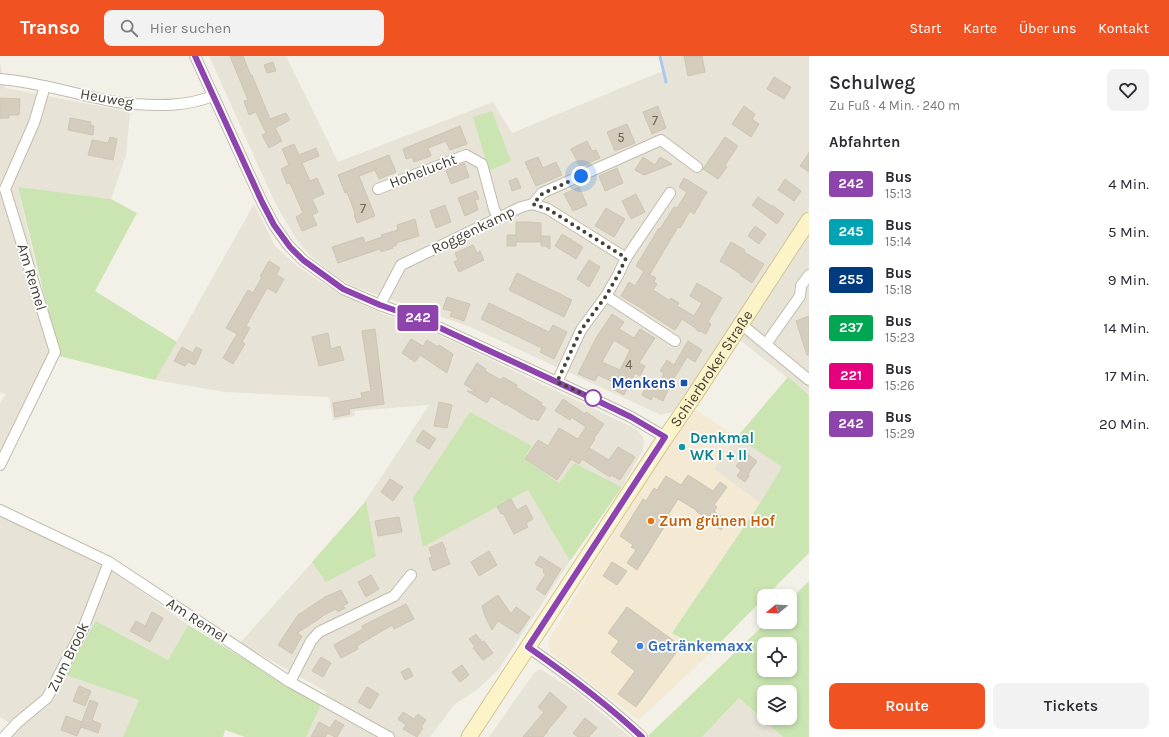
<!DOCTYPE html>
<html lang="de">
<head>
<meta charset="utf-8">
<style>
	:root { --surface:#fff; --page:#f2f2f3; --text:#2b2b33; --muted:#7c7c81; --accent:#f05221 }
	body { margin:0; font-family:Karla,sans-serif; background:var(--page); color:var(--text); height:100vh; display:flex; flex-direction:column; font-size:15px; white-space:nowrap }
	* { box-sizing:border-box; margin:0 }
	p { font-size:13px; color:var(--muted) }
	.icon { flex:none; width:22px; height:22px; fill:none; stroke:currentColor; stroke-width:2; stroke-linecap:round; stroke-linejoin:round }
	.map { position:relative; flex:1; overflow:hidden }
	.details { display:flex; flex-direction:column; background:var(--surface); width:360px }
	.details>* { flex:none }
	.badge { padding:0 8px; border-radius:3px; font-size:14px; line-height:26px }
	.needle { width:26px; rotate:252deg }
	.controls { position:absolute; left:757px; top:533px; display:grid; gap:8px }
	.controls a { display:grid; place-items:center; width:40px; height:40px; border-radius:8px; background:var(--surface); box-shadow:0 2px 6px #0003; font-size:20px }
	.you { position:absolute; width:20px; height:20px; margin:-10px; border:3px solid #fff; border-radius:50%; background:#1a73e8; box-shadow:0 0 0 6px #1a73e833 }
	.map>.badge { position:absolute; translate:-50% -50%; box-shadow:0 0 0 2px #fff }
	h2 { padding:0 20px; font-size:15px; line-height:36px }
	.round { display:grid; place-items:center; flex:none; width:42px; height:42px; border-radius:8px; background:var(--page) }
	.headline { display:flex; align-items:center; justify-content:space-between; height:68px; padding:0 20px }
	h1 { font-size:19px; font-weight:600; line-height:30px }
	.button { display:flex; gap:8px; margin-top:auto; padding:8px 20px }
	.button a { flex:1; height:46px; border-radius:8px; background:var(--accent); color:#fff; font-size:16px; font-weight:600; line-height:46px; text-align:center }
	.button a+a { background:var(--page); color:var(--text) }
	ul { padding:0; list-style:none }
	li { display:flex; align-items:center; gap:12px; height:48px; padding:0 20px }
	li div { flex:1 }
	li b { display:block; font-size:15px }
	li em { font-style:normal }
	li .badge { min-width:44px; font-weight:700; text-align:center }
	header { display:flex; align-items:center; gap:24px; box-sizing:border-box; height:56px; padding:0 20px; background:var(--accent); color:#fff }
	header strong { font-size:19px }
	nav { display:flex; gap:22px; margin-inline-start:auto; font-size:14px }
	.search { width:280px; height:36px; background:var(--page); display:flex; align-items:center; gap:10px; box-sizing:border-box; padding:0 14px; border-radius:8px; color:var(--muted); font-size:15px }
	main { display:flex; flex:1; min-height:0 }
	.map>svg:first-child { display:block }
</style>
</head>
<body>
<header>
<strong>Transo</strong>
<div class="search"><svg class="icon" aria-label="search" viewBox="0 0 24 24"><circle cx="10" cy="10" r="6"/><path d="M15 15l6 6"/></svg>Hier suchen</div>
<nav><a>Start</a><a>Karte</a><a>Über uns</a><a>Kontakt</a></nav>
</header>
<main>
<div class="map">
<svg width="809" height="681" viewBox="0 0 809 681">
	<rect width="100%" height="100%" fill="#f3f0e7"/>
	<!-- residential -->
	<g fill="#e7e3d6">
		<path d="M209 0H286L338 106 493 46 512 77 665 14 662 0H809V153L673 356 661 359 468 270 355 231 335 220 312 201 299 187 283 161 271 138Z"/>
		<path d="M0 6 5 32 130 56 126 99 111 143 18 132 56 299 0 405V348L6 338 0 336Z"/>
		<path d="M254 148 275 190 297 210 336 236 383 258 426 273 636 373 642 380 644 385 643 394 622 431 574 407 559 427 524 403 532 390 423 490 528 434 570 505 499 613 478 633 454 649 430 681H306L327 636 240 587 360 453 429 349 354 355 355 360 333 364 329 341 225 336 155 324Z"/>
		<path d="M809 177V339L740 284Z"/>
		<path d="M737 381 782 411 760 447 714 413Z"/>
		<path d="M0 456 106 510 188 569 168 604 96 565 65 619 140 644 123 681H1L12 668 0 661Z"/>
		<path d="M540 613 578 637 630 681H489L534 617Z"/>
		<path d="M739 642 783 681H702Z"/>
	</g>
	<!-- commercial -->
	<path fill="#f4e9d3" d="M693 352 737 381 714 413 760 447 672 577 709 598 639 664 551 597 548 589 551 580 664 396Z"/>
	<!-- green -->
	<g fill="#cae5b2" fill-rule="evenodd">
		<path d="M492 55 511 105 489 115 473 61Z"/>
		<path d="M18 131 111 143 137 157 95 235 177 286 155 324 59 300Z"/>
		<path d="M788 321 809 339V497L766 540H764V542L709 598 672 577 760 447 782 411 737 381Z"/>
		<path d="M470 356 532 390 524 403 559 427 574 407 622 431 570 505 528 434 423 491 413 442Z"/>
		<path d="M366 445 376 500 326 526 312 506Z"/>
		<path d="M809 525V681H783L739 642 702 681H650L648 680 767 566H790V544ZM764 588H790V614H764ZM764 636H790V662H764Z"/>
		<path d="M96 565 168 604 188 569 321 649 306 681H245L225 674 223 681H123L139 644 65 619Z"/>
	</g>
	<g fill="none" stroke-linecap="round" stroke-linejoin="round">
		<!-- stream -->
		<path stroke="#a6caed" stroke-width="3" d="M660 0 666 26"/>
	</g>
	<!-- building -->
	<g fill="#d4cdbd" stroke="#cec5b1" fill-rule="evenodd">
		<path d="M230 0H243L251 20 252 19 270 63 286 57 290 64 275 72 282 85 269 92 262 79 266 77 256 56 249 59 244 45 248 44Z"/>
		<path d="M684 0H702L705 16 688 20Z"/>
		<path d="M273 6 276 15 267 17 264 9Z"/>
		<path d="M774 21 791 31 784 43 767 33Z"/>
		<path d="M0 42 20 43 19 59H9V62H0Z"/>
		<path d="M658 50 666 72 652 78 643 56Z"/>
		<path d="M744 50 755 58 752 63 759 68 751 81 732 68Z"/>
		<path d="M70 62 91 66 90 69 94 70 93 79 68 74Z"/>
		<path d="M627 68 635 87 615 95 607 76Z"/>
		<path d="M460 70 467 88 450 94 446 85 428 92 431 100 414 106 412 101 406 103 403 93Z"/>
		<path d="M110 81 117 83 113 104 88 99 92 84 108 87Z"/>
		<path d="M725 81 738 90 725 109 727 111 718 123 703 113Z"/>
		<path d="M587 85 592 95 596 94 600 102 580 111 571 93Z"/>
		<path d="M294 88 299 99 316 92 319 100 302 107 310 125 317 122 324 138 312 143 318 156 312 159 317 169 302 175 296 161 303 157 290 127 287 128 281 113 289 109 282 93Z"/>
		<path d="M809 97V116L800 110Z"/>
		<path d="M389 99 396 116 379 123 375 114 359 120 375 160 357 167 354 158 355 157 347 136 345 137 338 119Z"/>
		<path d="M538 101 543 112 556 106 562 119 536 130 525 106Z"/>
		<path d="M643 101 655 109 660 101 672 108 644 119 635 114Z"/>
		<path d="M464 107 469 121 451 128 446 114Z"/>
		<path d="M617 112 623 127 605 135 599 120Z"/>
		<path d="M517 122 521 132 512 135 509 125Z"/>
		<path d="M684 122 707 136 694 158 690 155 680 172 678 171 650 218 647 217 656 222 654 226 657 228 653 234 669 244 671 242 679 247 677 250 694 260 702 247 690 240 697 227 722 242 708 266 711 268 706 278 700 275H697V273L682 263 675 274 646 256V255L621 240 629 226 635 230 644 215 636 210 659 172 660 173 674 151 677 152 687 136 679 131Z"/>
		<path d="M785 123 801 135 794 145 778 134Z"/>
		<path d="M579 131 587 149 573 155 564 138Z"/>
		<path d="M476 135 479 143 475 144 478 154 465 160 458 142Z"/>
		<path d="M636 138 645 156 631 163 622 145Z"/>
		<path d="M758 141 771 150 772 149 784 158 777 168 752 149Z"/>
		<path d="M445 149 451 166 436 172 430 155Z"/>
		<path d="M606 152 625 163 614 181 595 170Z"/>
		<path d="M415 163 419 180 396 187 397 189 392 191 393 192 381 196 380 193 338 207 332 191 363 181 365 187 382 181 381 179 398 174 397 169Z"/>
		<path d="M516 166H529L541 167V186H516V190H507V179H516Z"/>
		<path d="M755 170 766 178 759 188 748 180Z"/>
		<path d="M562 178 583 191 576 203 555 190Z"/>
		<path d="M541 180H550V193L545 190H541Z"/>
		<path d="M731 186 745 194 744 196 764 208 752 227 740 219 741 218 720 205Z"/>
		<path d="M473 189 477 197 480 195 484 204 459 216 454 206 458 204 455 197Z"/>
		<path d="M589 204 600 211 589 231 577 223Z"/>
		<path d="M269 205 280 212 276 219 284 223 276 237 267 232 246 270 250 272 242 286 245 288 233 308 223 302 237 278 226 272 248 234 253 237 262 221 260 220Z"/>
		<path d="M517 217 572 244 564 261 509 234Z"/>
		<path d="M447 241 470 248 464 265 450 260 452 255 443 253Z"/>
		<path d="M489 247 549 276 553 269 567 276 554 303 540 296 542 292 481 263Z"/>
		<path d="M612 258 624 266 619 273 634 282 640 273 655 282 639 307 645 310 640 320 635 317 624 339 611 332 613 326 598 319 595 325 578 318 596 282ZM614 284 630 294 620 314 602 306Z"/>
		<path d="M809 260V299H807L796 265Z"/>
		<path d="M375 273 384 348 349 353 350 358 335 361 333 347 362 342 361 337 371 335 362 275Z"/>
		<path d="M328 277 331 293 340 290 344 304 319 310 312 281Z"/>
		<path d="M411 283 423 290 427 284 438 291 439 289 453 298 447 317 420 299 415 306 402 297Z"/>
		<path d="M688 285 702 294 695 306 687 301 668 332H669L663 345 653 340 651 344 642 339 648 326 658 331 664 317 660 315 667 304 674 309Z"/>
		<path d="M182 291 193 297 196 291 202 294 195 309 188 306 185 310 174 305Z"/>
		<path d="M477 307 486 313 485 315 501 324 503 321 517 329 516 331 542 347 541 349 546 352 538 365 533 362 532 364 506 348V349L491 340 487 347 467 335 476 336 464 328Z"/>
		<path d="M563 343 585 358 586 356 604 368 594 382 595 383 589 392 609 404 618 391 635 401 620 424 611 419 610 421 582 403 579 408 571 403 557 424 525 403 538 384 548 390 559 372 578 383 586 371 571 361 570 364 555 355Z"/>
		<path d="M439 346 452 349 447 372 434 370Z"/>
		<path d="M423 374 436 383 429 393 416 385Z"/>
		<path d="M746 397 757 405 748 418 749 420 745 426 737 420 741 414 736 410Z"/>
		<path d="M688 419 713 435 720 426 727 431 714 449 717 451 714 455 728 465 721 474 696 455V454L678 443 668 459 674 462 669 470 666 468 637 514 627 507 636 494 631 491 633 489 620 480 643 443 646 445 654 432 657 434 666 420 681 429Z"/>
		<path d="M390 423 403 431 393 445 381 436Z"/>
		<path d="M511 443 517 454 526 449 533 463 526 467 528 471 514 478 503 457 501 458 497 451Z"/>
		<path d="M399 461 402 476 378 480 375 465Z"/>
		<path d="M442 486 446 494 445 495 450 508 433 515 429 502 432 501 429 492Z"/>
		<path d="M489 495 497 509 479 520 471 506Z"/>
		<path d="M540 500 561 513 545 539 536 533 546 518 543 516 544 513 535 508Z"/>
		<path d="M612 506 627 515 617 529 603 520Z"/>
		<path d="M371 519 379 533 366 541 358 526Z"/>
		<path d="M341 534 348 547 343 550 345 552 338 556 336 553 322 560V561L297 577 302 580 292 598 278 589 298 559 325 541Z"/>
		<path d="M498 539 511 558 516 551 530 561 518 578 498 565 492 574 485 560 482 550Z"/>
		<path d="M406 548 414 563 394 573 392 569 357 590 358 593 341 602 334 589 363 573 362 570Z"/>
		<path d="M627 551 681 590 636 651 618 638 635 615 611 596 619 585 608 577Z"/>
		<path d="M152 556 163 562 150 586 130 575 136 565 145 570Z"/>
		<path d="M476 578 482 586 484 585 493 597 483 604 473 592 475 591 469 583Z"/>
		<path d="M321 601 331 607 323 621 312 615Z"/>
		<path d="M462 609 469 619 460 626 452 616Z"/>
		<path d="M409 612 413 620 405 624 401 616Z"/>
		<path d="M79 630 91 635 85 650 73 645Z"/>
		<path d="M367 631 379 638 370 653 358 646Z"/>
		<path d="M550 636 567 651 547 675H548L543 681H523L544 656 538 651Z"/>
		<path d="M90 644 98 647 92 664 101 668 98 677 81 671 82 668 77 680 61 674 66 660 82 666Z"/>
		<path d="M403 656 414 663 418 658 426 664 421 671 423 672 417 681 403 673 406 669 398 663Z"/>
		<path d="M585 662 597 672 589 681H578L573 677Z"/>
		<path d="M335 664 344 669 337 681H335L328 677 325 681H311L319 666 330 672Z"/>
	</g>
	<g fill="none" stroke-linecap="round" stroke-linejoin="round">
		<defs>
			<g id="street">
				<path d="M195 0 262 146 274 169 288 189 303 204 343 233 380 249 423 264 602 347 631 361 665 381"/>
				<path d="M0 23C38 26 74 38 111 45 118 47 127 47 135 48 162 50 187 50 213 40"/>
				<path d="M378 133 466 99 482 108 494 153 498 162"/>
				<path d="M533 148 542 137 661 84 697 111"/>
				<path d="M606 240 675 285"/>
				<path d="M380 249 401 209 521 151 533 148 548 153 626 202 670 137"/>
				<path d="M741 268 809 324"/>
				<path d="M766 288 800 240 801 230 809 219"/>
				<path d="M557 326 581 274 606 240 618 219 626 202"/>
				<path d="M0 409 55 296 5 133 34 67 45 30"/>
				<path d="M0 454 109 506 290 626 389 681"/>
				<path d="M528 591C568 619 607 648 642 681"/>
				<path d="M290 626 311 585 319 576 394 540 411 519"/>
				<path d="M4 681 17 667 47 642 83 573 109 506"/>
			</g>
			<g id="secondary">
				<path id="s1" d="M469 681 663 385 692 343 809 164"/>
			</g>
		</defs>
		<!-- street casing -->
		<use href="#street" stroke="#c1bcad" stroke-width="12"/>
		<!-- secondary casing -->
		<use href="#secondary" stroke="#d1c699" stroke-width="17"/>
		<!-- street -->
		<use href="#street" stroke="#fff" stroke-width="10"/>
		<!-- secondary -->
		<use href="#secondary" stroke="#fcf4c8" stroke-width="15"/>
	</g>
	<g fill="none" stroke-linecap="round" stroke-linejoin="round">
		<defs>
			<path id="line" d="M195 0 262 146 274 169 290 191 303 204 343 233 380 249 423 264 602 347 631 361 665 381 528 591C568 619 607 648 642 681"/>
		</defs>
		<!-- line casing -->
		<use href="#line" stroke="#fff" stroke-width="9"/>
		<!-- line -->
		<use href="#line" stroke="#8e44ad" stroke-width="6"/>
		<!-- walk -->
		<path stroke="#464137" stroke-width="4" stroke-dasharray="0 7.2" d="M581 120 542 138 533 148 548 153 626 202 618 219 606 240 581 274 557 326 597 344 593 342"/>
	</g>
	<!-- markers -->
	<rect fill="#1a4fb4" stroke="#fff" stroke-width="1.5" x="680" y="323" width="8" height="8" rx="2"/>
	<circle fill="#fff" stroke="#8e44ad" stroke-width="2" cx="593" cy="342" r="8"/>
	<circle fill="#0f9aa8" stroke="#fff" stroke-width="1.5" cx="682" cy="391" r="4"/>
	<circle fill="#e8710a" stroke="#fff" stroke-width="1.5" cx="651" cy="465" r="4"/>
	<circle fill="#3f7fe0" stroke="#fff" stroke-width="1.5" cx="640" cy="590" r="4"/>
	<g text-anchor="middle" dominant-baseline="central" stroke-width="3.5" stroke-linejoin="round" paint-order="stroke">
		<!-- number labels -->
		<g font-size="13" fill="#6a6458">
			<text x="655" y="64">7</text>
			<text x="621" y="81">5</text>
			<text x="363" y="152">7</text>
			<text x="629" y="308">4</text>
		</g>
		<!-- street labels -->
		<g font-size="15" fill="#464137" stroke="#fff">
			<text transform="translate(107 42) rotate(10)">Heuweg</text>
			<text transform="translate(423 115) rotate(-21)">Hohelucht</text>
			<text transform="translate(473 174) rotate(-26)">Roggenkamp</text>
			<text transform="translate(32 221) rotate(73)">Am Remel</text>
			<text stroke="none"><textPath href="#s1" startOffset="441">Schierbroker Straße</textPath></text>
			<text transform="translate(197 564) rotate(33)">Am Remel</text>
			<text transform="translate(68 601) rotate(-64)">Zum Brook</text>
		</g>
		<!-- transit labels -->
		<g font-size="15" font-weight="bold" fill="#164399" stroke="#fff" text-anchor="end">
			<text x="676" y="327">Menkens</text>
		</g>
		<!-- culture labels -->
		<g font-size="15" font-weight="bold" fill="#0d838f" stroke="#fff" text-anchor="start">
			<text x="690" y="382">Denkmal<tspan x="690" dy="17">WK I + II</tspan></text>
		</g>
		<!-- food labels -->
		<g font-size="15" font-weight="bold" fill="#c56008" stroke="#fff" text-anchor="start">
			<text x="659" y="465">Zum grünen Hof</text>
		</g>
		<!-- shop labels -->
		<g font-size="15" font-weight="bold" fill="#366cbe" stroke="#fff" text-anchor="start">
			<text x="648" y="590">Getränkemaxx</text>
		</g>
	</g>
</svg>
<div class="controls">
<a><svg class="needle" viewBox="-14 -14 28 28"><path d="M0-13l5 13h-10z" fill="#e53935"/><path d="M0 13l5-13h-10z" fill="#7c7c81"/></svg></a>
<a><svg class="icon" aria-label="locate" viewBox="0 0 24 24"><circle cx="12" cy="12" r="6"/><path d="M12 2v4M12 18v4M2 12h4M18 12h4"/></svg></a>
<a><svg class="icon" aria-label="layers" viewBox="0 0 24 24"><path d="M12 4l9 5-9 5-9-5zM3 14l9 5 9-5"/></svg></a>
</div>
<div class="you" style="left:581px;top:120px"></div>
<b class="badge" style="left:418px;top:262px;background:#8e44ad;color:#fff">242</b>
</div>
<section class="details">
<div class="headline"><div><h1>Schulweg</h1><p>Zu Fuß · 4 Min. · 240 m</p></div><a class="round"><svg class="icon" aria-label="heart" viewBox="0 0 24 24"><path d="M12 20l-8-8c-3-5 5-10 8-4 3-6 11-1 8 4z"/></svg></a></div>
<h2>Abfahrten</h2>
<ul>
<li><span class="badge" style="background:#8e44ad;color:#fff">242</span><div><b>Bus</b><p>15:13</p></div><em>4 Min.</em></li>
<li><span class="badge" style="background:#00a3b4;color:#fff">245</span><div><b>Bus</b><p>15:14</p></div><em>5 Min.</em></li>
<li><span class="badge" style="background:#003b80;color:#fff">255</span><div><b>Bus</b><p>15:18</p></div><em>9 Min.</em></li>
<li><span class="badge" style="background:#00a651;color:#fff">237</span><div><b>Bus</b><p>15:23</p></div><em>14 Min.</em></li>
<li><span class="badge" style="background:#e6007e;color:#fff">221</span><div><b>Bus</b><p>15:26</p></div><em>17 Min.</em></li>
<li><span class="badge" style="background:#8e44ad;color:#fff">242</span><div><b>Bus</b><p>15:29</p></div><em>20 Min.</em></li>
</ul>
<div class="button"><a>Route</a><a>Tickets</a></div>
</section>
</main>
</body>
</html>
